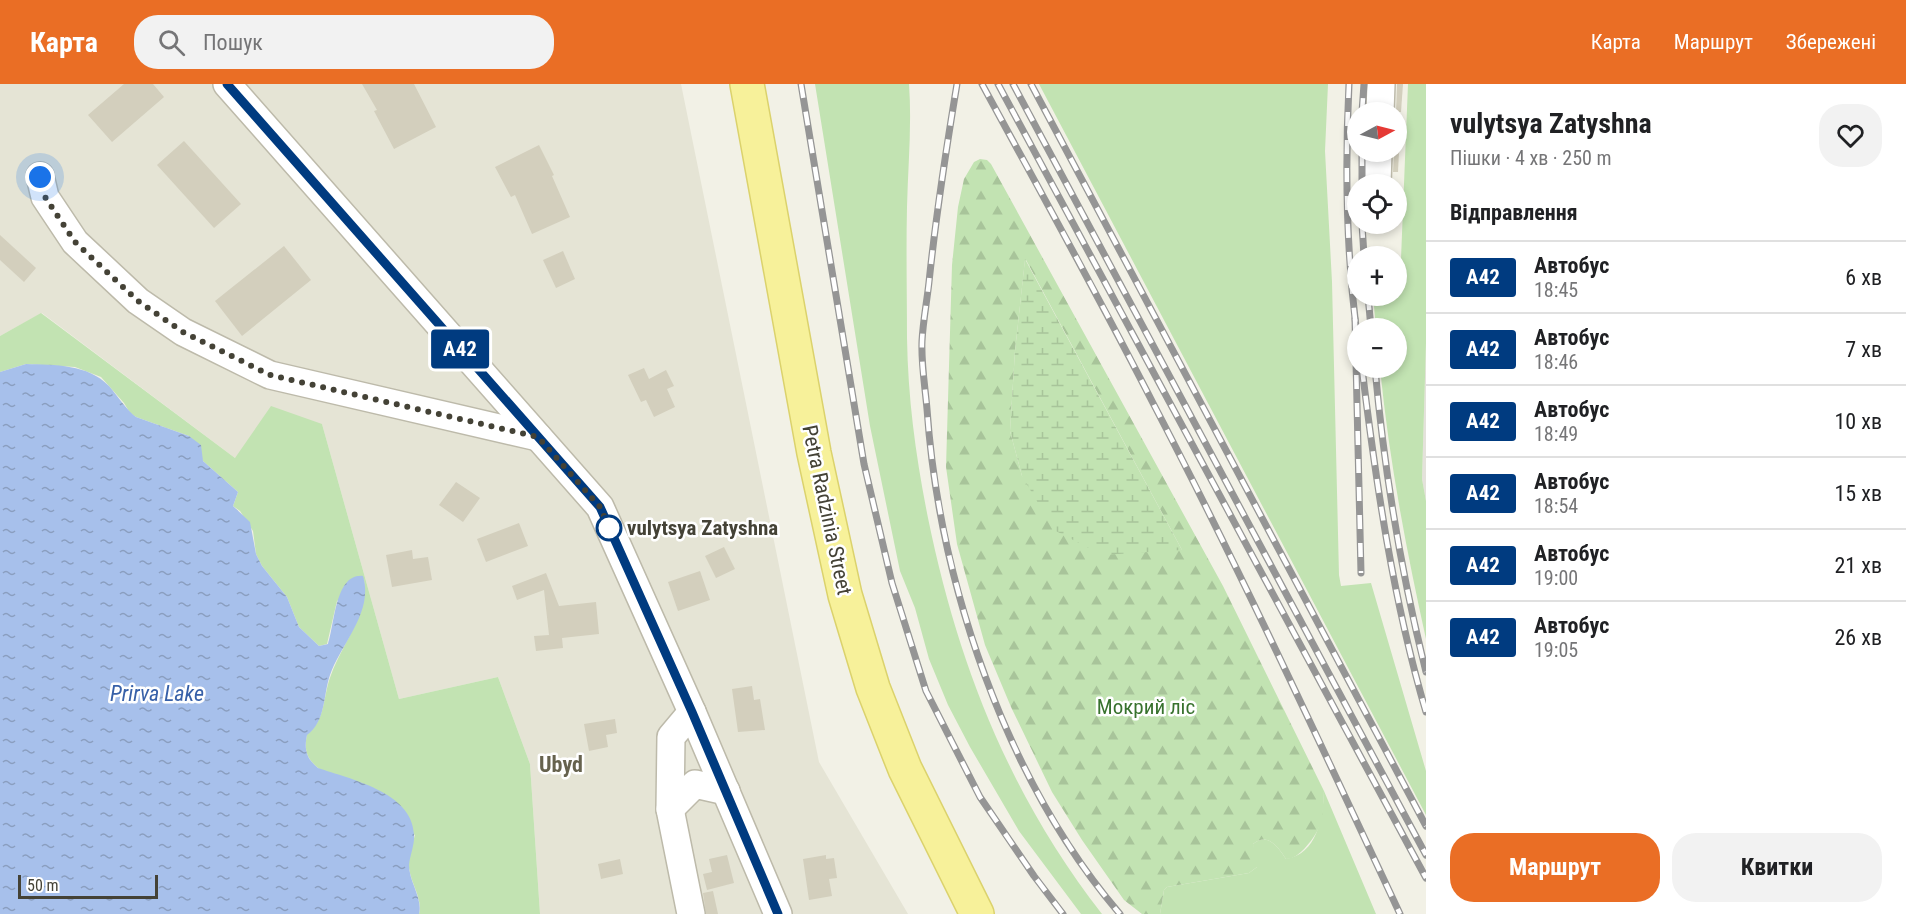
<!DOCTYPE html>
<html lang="uk">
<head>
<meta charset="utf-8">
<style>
	:root { --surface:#fff; --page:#f2f2f2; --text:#202124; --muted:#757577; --line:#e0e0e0; --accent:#ea6e25 }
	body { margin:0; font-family:"Roboto Condensed",sans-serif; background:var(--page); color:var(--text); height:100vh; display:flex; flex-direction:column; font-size:22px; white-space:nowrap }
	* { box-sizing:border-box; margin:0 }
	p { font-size:20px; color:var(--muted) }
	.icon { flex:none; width:33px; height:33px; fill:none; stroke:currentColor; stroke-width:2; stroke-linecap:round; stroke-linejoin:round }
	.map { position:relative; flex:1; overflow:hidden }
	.panel { display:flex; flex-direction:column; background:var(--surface); width:480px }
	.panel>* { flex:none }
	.badge { padding:0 12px; border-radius:4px; font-size:21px; line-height:39px }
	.needle { width:39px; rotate:83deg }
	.tools { position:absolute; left:1347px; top:18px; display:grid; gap:12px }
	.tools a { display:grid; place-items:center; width:60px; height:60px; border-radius:50%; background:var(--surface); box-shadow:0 3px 9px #0003; font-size:30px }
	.scale { position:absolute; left:18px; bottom:15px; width:140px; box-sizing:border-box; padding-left:6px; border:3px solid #444236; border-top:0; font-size:16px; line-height:21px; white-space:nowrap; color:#444236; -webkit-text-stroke:4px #fff; paint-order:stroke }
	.you { position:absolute; width:30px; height:30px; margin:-15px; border:4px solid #fff; border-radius:50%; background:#1a73e8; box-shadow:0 0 0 9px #1a73e833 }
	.map>.badge { position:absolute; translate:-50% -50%; box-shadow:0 0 0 3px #fff }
	h2 { padding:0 24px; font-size:22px; line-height:54px }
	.round { display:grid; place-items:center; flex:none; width:63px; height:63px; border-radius:24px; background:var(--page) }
	.headline { display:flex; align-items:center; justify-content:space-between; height:102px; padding:0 24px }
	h1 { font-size:28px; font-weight:700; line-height:45px }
	.cta { display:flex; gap:12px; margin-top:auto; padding:12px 24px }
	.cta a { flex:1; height:69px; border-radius:24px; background:var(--accent); color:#fff; font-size:24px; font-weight:700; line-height:69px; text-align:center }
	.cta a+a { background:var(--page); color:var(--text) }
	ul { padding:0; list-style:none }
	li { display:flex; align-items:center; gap:18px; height:72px; padding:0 24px; border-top:2px solid var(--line) }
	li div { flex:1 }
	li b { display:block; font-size:22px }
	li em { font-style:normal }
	li .badge { min-width:66px; font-weight:700; text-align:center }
	header { display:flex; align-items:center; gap:36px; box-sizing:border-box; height:84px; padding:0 30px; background:var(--accent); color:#fff }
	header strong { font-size:28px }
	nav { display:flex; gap:33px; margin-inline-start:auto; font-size:21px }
	.search { width:420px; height:54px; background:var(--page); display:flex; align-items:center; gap:15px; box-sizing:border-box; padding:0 21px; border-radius:24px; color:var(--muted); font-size:22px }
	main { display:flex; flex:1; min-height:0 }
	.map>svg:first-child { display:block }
</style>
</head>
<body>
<header>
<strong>Карта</strong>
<div class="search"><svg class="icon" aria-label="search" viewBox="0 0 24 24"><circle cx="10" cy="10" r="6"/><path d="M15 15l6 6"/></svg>Пошук</div>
<nav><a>Карта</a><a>Маршрут</a><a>Збережені</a></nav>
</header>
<main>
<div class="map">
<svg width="1426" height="830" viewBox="0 0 1426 830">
	<defs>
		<pattern id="forest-firs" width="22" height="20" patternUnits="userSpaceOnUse" patternTransform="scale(1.5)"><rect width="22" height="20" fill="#c2e3b2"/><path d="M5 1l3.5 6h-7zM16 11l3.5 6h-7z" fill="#a8c49a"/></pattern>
		<pattern id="wetland-marsh" width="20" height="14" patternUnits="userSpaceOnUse" patternTransform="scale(1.5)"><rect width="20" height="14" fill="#c2e3b2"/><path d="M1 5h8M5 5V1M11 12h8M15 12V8" fill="none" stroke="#a8c49a"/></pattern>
		<pattern id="water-ripples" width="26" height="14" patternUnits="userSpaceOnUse" patternTransform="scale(1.5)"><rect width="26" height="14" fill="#a7c0eb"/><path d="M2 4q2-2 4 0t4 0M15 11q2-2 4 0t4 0" fill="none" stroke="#8a9ebf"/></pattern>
	</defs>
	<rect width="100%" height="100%" fill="#f2f1e6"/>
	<!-- residential -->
	<path fill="#e5e4d5" d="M0 0H681L819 678 908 830H540L530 680 498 593 399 615 322 340 235 374 42 229 0 252Z"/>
	<!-- industrial -->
	<path fill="#e4e2db" d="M1426 259V417L1422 395Z"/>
	<!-- green -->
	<g fill="#c2e3b2">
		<path d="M815 0H909C912 41 908 82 907 123 906 166 907 211 907 254 908 316 916 374 928 434 958 581 1010 712 1102 830H1081L1019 747 970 663 948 621 929 575 915 524 900 487 870 342Z"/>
		<path d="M1039 0H1328L1325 67 1332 198 1339 491 1341 502 1371 499 1426 687V731Z"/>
		<path d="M1408 0H1426V259L1422 395 1426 417V555C1406 465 1389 375 1380 284H1396V244H1376L1373 212H1396L1397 200H1400Z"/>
		<path d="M41 229 235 374 271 322 322 340 399 615 498 593 530 680 540 830H419C423 815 411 800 409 784 408 774 412 761 415 751L318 684C306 674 304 665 307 650 326 637 323 610 331 591 343 558 367 533 364 495L337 517 327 560 319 562 299 543 287 513 262 482 256 470 253 447 240 427 233 422 238 408 203 377 189 352 136 333 130 329 124 319 101 293 75 283 26 280 0 288V252Z"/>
		<path d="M1324 707 1376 830H1160L1164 806 1167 803 1249 789 1257 783C1257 775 1253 768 1253 760 1268 748 1278 763 1286 775 1317 770 1323 734 1324 707Z"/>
	</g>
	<!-- forest -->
	<path fill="url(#forest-firs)" fill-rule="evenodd" d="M980 75 987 76 991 80 1223 502 1324 707C1323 733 1323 744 1305 764 1299 770 1294 775 1286 775 1278 763 1268 748 1253 760L1257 775V783L1249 789 1167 803 1164 806 1160 830H1142L1124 816 1082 756 1052 708 1011 623 985 561 957 460 946 383 952 181 958 123 964 95 974 78ZM1025 176H1026L1182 466 1022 392 1010 347 1015 267Z"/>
	<!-- wetland -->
	<path fill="url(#wetland-marsh)" d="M1025 175 1182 466 1102 471 1054 446 1022 392 1010 347 1015 267Z"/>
	<!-- water -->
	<path fill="url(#water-ripples)" d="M26 280C55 281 88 280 109 302 117 311 128 328 136 333L189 352 201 361 203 377 238 408 233 422 250 438 256 470 262 482 287 513 299 543 319 562 328 560C335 540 335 489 363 492 374 528 341 560 330 591 323 611 326 637 307 651 304 665 306 674 318 684 350 695 412 708 414 750 415 760 410 771 409 781 409 798 423 814 419 830H0V288Z"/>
	<!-- building -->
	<g fill="#d3cfbd">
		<path d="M124 0H153L164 13 112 58 88 31Z"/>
		<path d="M362 0H414L436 43 394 65 374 27 377 26Z"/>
		<path d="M1397 0H1403L1401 28H1396Z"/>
		<path d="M184 57 241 120 214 144 157 81Z"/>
		<path d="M539 61 554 91 552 92 570 133 532 150 515 111 511 113 495 83Z"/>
		<path d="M1394 68H1399L1398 88H1393Z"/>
		<path d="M0 151 36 184 24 198 0 176Z"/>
		<path d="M284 162 311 196 242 252 215 217Z"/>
		<path d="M563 167 575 195 556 204 543 176Z"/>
		<path d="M644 284 649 295 666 286 674 302 667 305 675 323 654 333 646 316 641 318 628 291Z"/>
		<path d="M456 398 480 414 463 438 439 421Z"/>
		<path d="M519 439 528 462 486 478 477 455Z"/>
		<path d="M724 463 735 485 716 494 705 472Z"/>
		<path d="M412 466 413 475 428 473 432 496 392 503 386 471Z"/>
		<path d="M700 487 710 516 678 527 668 498Z"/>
		<path d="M546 489 559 522 596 518 599 550 562 554 563 564 536 567 534 552 549 551 544 506 517 516 512 502Z"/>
		<path d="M752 602 754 616 760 615 765 646 738 648 732 605Z"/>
		<path d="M615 635 617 649 606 651 608 663 589 667 584 640Z"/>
		<path d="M727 771 734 799 707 806 703 790 712 788 709 775Z"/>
		<path d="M826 771V775L834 774 837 794 829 795 832 812 809 816 803 775Z"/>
		<path d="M620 775 623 790 601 795 598 780Z"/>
		<path d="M713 807 718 830H706L703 809Z"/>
	</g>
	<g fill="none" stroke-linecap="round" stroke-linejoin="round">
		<defs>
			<g id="minor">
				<path d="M227 0 600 423 692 628 778 830"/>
				<path d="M1380 28 1381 0"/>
				<path d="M40 92 45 113 75 158 138 217 183 248 270 291 538 353"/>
				<path d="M1377 100 1378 68"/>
				<path d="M670 725 695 700 726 707"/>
				<path d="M691 830 670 725 671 653 692 628"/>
			</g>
			<path id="major" d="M747 0 814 369 845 511 873 604 905 685 977 830"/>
		</defs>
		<!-- minor casing -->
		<use href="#minor" stroke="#bdbaaa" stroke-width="30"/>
		<!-- major casing -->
		<use href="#major" stroke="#dbd26c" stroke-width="36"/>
		<!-- minor -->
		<use href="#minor" stroke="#fff" stroke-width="27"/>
		<!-- major -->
		<use href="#major" stroke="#f7f19a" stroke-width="33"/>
		<defs>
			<g id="rail">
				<path d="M801 0 864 380 892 499 926 607 980 713 1034 792 1063 830"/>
				<path d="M957 0C946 66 936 131 929 198 927 217 923 237 922 257 921 279 925 302 927 325 939 498 1006 697 1120 830"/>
				<path d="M982 0C1040 107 1099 213 1154 321 1241 488 1320 659 1400 830"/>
				<path d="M998 0 1426 794"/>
				<path d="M1013 0 1426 771"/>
				<path d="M1031 0 1426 742"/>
				<path d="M1349 0C1345 81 1346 162 1356 243"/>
				<path d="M1362 28 1364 0"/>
				<path d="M1362 68V100"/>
				<path d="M1362 140 1364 172"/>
				<path d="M1368 212 1371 244"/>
				<path d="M1355 235 1361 489"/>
				<path d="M1362 284C1376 399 1393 516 1426 628"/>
				<path d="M1375 284C1384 385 1401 488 1426 588"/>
			</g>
		</defs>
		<!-- rail casing -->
		<use href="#rail" stroke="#959595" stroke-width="7"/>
		<!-- rail -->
		<use href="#rail" stroke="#fff" stroke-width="4.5" stroke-dasharray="14" stroke-linecap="butt"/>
	</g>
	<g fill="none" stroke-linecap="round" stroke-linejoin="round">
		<defs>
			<path id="line" d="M227 0 600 423 692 628 778 830"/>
		</defs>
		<!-- line casing -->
		<use href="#line" stroke="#fff" stroke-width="14"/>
		<!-- line -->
		<use href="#line" stroke="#003b80" stroke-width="9"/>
		<!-- walk -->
		<path stroke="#444236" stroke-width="6" stroke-dasharray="0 10.8" d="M40 93 45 113 75 158 138 217 183 248 270 291 538 353 600 423 609 444"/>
	</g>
	<!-- markers -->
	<circle fill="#fff" stroke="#003b80" stroke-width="3" cx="609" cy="444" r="12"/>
	<g text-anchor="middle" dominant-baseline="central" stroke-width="5" stroke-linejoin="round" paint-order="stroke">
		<!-- street labels -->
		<g font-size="21" fill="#444236" stroke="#fff">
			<text transform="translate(827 426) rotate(78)">Petra Radzinia Street</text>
		</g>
		<!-- stop labels -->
		<g font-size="21" font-weight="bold" fill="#444236" stroke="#fff" text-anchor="start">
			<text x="627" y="444">vulytsya Zatyshna</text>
		</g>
		<!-- park labels -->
		<g font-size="21" fill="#38722e" stroke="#fff">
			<text x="1146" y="623">Мокрий ліс</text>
		</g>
		<!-- water labels -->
		<g font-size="22" font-style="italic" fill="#3760a8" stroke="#fff">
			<text x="157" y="609">Prirva Lake</text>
		</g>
		<!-- neighbourhood labels -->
		<g font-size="22" font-weight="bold" fill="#66624e" stroke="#fff">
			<text x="561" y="680">Ubyd</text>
		</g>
	</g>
</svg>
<div class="tools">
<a><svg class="needle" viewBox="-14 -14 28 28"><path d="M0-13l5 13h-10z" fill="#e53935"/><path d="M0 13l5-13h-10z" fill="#757577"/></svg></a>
<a><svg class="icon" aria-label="locate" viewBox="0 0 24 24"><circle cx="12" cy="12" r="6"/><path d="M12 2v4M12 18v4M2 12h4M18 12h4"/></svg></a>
<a>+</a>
<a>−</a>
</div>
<div class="scale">50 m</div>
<div class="you" style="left:40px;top:93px"></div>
<b class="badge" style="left:460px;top:265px;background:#003b80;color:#fff">А42</b>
</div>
<section class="panel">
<div class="headline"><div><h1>vulytsya Zatyshna</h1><p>Пішки · 4 хв · 250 m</p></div><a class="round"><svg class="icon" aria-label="heart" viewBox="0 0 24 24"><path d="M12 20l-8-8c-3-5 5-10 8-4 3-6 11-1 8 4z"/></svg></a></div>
<h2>Відправлення</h2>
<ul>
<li><span class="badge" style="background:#003b80;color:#fff">А42</span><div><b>Автобус</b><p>18:45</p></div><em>6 хв</em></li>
<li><span class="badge" style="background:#003b80;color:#fff">А42</span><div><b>Автобус</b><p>18:46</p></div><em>7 хв</em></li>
<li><span class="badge" style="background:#003b80;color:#fff">А42</span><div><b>Автобус</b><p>18:49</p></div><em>10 хв</em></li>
<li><span class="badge" style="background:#003b80;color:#fff">А42</span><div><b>Автобус</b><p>18:54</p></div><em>15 хв</em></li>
<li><span class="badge" style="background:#003b80;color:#fff">А42</span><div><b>Автобус</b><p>19:00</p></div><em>21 хв</em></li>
<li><span class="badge" style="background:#003b80;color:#fff">А42</span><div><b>Автобус</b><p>19:05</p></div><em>26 хв</em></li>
</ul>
<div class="cta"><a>Маршрут</a><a>Квитки</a></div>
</section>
</main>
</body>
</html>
